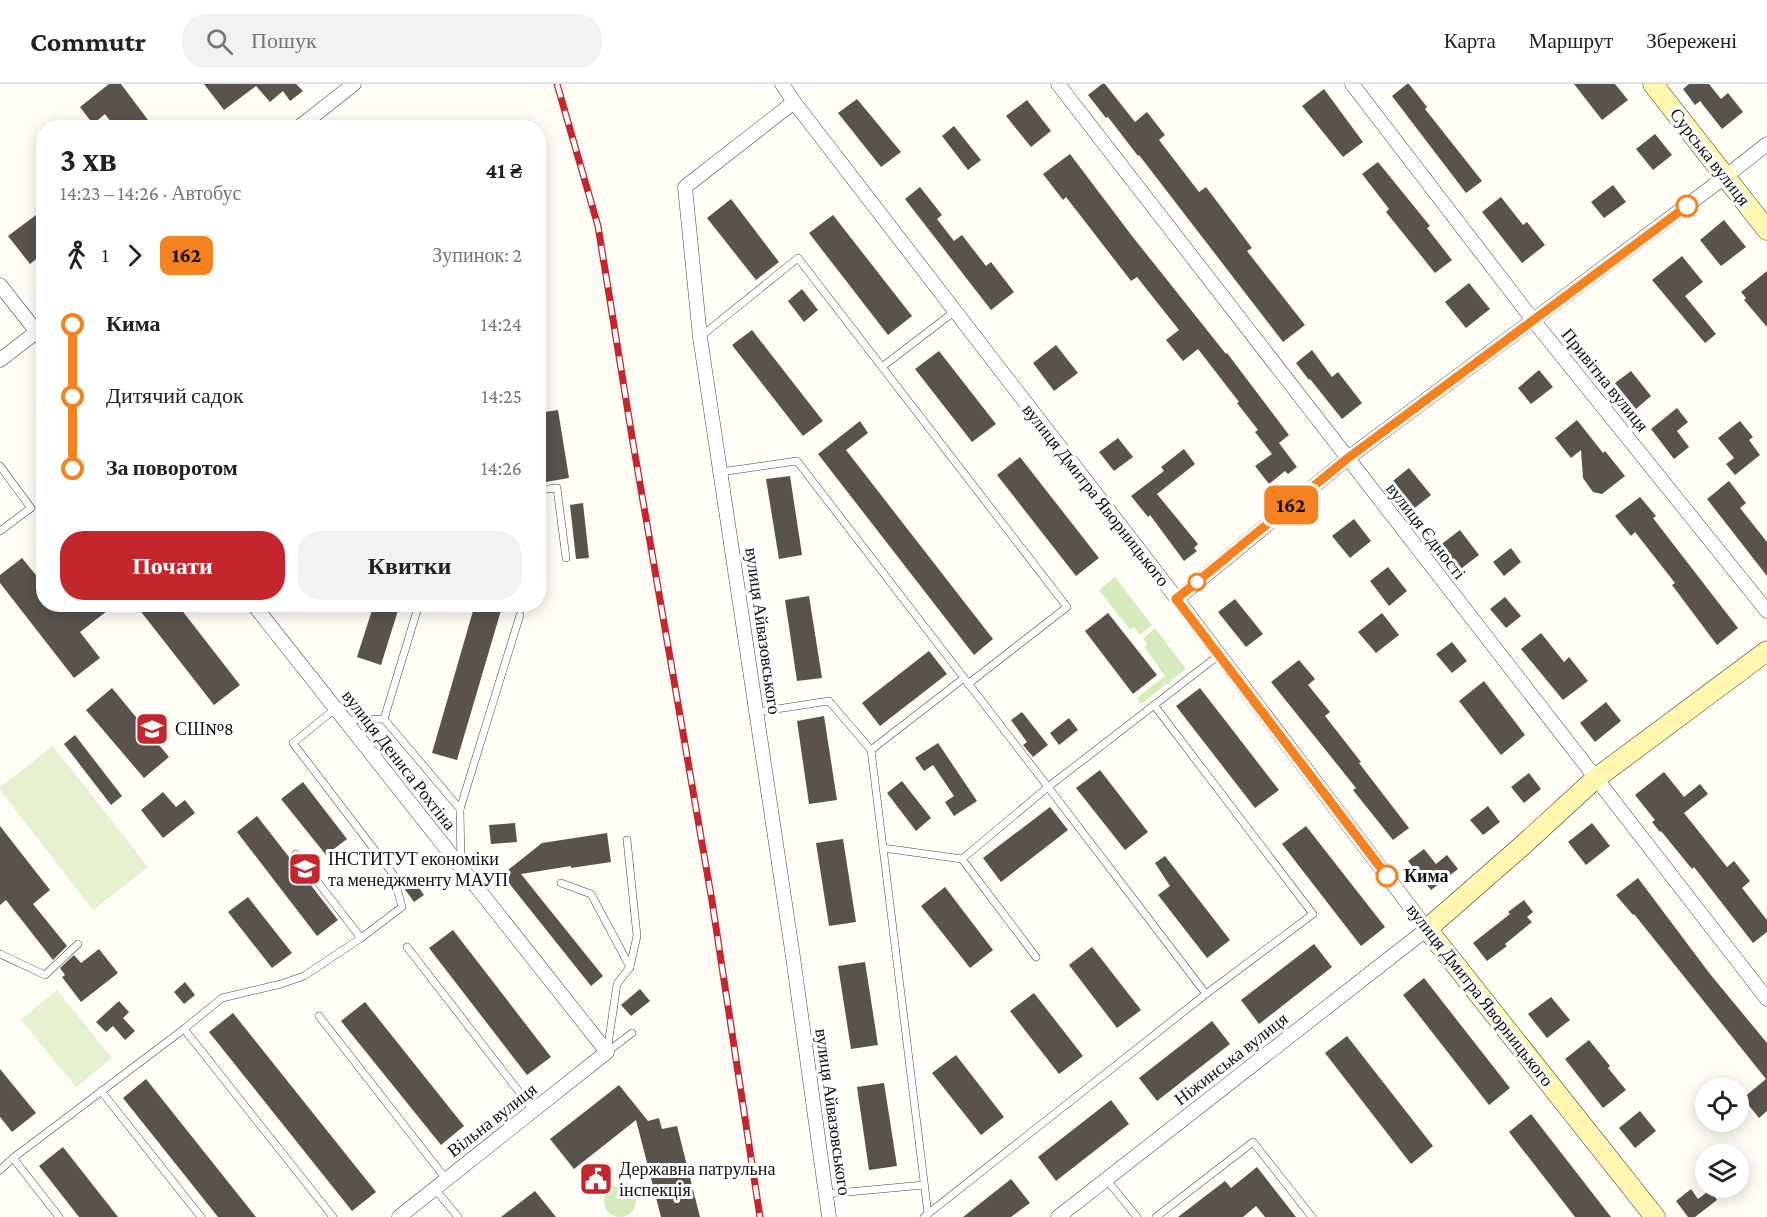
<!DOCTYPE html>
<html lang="uk">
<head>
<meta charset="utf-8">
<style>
	:root { --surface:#fff; --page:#f2f2f2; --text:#202124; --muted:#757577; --line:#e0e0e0; --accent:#c4262e }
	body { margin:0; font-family:"Crimson Pro",serif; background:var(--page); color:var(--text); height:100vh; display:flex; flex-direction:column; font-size:22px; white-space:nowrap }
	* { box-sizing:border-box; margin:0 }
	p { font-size:20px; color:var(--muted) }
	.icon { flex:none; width:33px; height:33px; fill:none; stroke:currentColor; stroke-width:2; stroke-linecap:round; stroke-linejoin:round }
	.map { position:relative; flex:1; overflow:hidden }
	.panel { position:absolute; left:36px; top:36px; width:510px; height:492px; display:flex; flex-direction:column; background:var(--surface); border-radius:24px; box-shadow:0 3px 15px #0003 }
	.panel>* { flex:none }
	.badge { padding:0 12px; border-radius:9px; font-size:21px; line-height:39px }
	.fabs { position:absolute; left:1695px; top:994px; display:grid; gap:12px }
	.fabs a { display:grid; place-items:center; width:54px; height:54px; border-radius:50%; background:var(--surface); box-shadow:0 3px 15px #0003; font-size:30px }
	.map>.badge { position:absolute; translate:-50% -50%; box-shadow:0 0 0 3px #fff }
	.legs { display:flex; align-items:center; gap:9px; height:66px; padding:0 24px; font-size:20px }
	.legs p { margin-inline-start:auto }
	.overview { display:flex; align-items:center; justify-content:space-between; height:102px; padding:0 24px }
	h1 { font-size:33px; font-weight:700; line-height:45px }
	.button { display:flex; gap:12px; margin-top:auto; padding:12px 24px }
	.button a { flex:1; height:69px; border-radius:24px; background:var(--accent); color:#fff; font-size:24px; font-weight:700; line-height:69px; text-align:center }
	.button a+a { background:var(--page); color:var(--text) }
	ul { padding:0 24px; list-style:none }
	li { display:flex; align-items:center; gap:21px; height:72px; font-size:22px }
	li i { display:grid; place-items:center; width:9px; height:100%; margin:0 8px; background:currentColor }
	li i::after { content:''; width:15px; height:15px; margin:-8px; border:4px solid; border-radius:50%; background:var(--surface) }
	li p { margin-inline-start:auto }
	li:first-child i { background:linear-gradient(#0000 50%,currentColor 0) }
	li:last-child i { background:linear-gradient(currentColor 50%,#0000 0) }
	header { display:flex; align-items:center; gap:36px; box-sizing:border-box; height:84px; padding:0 30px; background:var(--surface); border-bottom:2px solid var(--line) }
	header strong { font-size:28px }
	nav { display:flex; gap:33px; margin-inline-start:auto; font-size:21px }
	.search { width:420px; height:54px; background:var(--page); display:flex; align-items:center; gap:15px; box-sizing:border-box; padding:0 21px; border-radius:24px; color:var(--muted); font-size:22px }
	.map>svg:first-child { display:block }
</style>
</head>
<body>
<header>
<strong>Commutr</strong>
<div class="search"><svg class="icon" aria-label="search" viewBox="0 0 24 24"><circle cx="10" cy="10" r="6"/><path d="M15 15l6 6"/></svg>Пошук</div>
<nav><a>Карта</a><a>Маршрут</a><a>Збережені</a></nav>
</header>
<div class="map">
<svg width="1767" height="1133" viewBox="0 0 1767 1133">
	<rect width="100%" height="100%" fill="#fffdf5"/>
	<!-- green -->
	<g fill="#d5ebbd">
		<path d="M1115 493 1152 541 1140 551 1134 543 1130 546 1099 506Z"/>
		<path d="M1155 544 1186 585 1141 620 1137 614 1165 592 1145 564 1147 559 1143 555Z"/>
		<circle cx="620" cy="1117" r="16"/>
	</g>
	<!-- pitch -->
	<g fill="#e6f2cf">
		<path d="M53 662 148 783 93 826 0 706V703Z"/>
		<path d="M57 906 112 974 76 1003 21 936Z"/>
	</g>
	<!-- building -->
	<g fill="#5a524d">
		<path d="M109 0H121L154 44H115L105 30 93 40 80 23Z"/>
		<path d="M204 0H296L303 7 290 17 283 7 270 18 256 2 224 26Z"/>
		<path d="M1102 0H1105L1135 38 1147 28 1165 51 1159 56 1199 108 1206 103 1252 164 1247 167 1305 241 1283 258 1139 71 1138 72 1108 33 1106 34 1088 11Z"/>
		<path d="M1407 0H1409L1427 23 1425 25 1482 97 1466 109 1392 12Z"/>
		<path d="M1574 0H1615L1628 16 1602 36Z"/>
		<path d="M1689 0H1709L1721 15 1728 9 1743 28 1722 45 1700 17 1695 21 1683 5Z"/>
		<path d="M1324 5 1363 58 1343 73 1302 22Z"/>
		<path d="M857 15 901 68 881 83 838 29Z"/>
		<path d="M1027 16 1051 47 1031 63 1006 32Z"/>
		<path d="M954 42 981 76 968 86 942 52Z"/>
		<path d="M1655 50 1672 71 1653 86 1636 65Z"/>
		<path d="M1070 70 1132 152 1226 270 1227 269 1289 351 1279 359 1297 383 1288 390 1285 387 1269 400 1255 382 1272 370 1255 348 1258 346 1237 319 1239 318 1198 265 1183 277 1166 256 1179 246 1137 193 1131 197 1066 113 1063 116 1043 90Z"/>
		<path d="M1378 78 1430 142 1427 144 1452 176 1435 189 1386 128 1389 125 1362 90Z"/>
		<path d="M1613 101 1626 118 1604 134 1591 118Z"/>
		<path d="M920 103 942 131 937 135 954 157 962 151 986 182 991 178 1014 208 991 226 905 115Z"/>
		<path d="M1501 113 1523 141 1527 138 1545 161 1522 179 1482 128Z"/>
		<path d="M731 115 779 178 756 196 707 134Z"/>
		<path d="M36 131 44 141V169L30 180 8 152Z"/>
		<path d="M833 131 912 232 888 251 809 149Z"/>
		<path d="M1724 136 1746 163 1721 182 1700 156Z"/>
		<path d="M1682 172 1703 198 1685 212 1716 250 1705 259 1652 196Z"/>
		<path d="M1767 187V243L1744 216 1746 214 1741 208Z"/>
		<path d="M1469 199 1490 225 1466 244 1445 218Z"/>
		<path d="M802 205 818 226 804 238 788 217Z"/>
		<path d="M752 246 823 337 803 352 732 261Z"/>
		<path d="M1056 261 1078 289 1054 307 1033 279Z"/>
		<path d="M1312 266 1332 293 1338 288 1362 319 1342 335 1310 295 1309 296 1296 279Z"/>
		<path d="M939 267 996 340 972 358 915 285Z"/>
		<path d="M1539 286 1553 303 1531 320 1518 304Z"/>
		<path d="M1631 287 1651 312 1636 325 1615 299Z"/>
		<path d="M1677 324 1688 338 1677 347 1689 363 1674 375 1651 345Z"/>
		<path d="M558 326 569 394 546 398 538 354V329Z"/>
		<path d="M1577 336 1603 369 1605 367 1625 392 1602 410 1593 408 1583 394 1581 366 1571 374 1555 354Z"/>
		<path d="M860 337 868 349 846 366 993 555 974 571 818 370Z"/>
		<path d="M1740 337 1753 353 1749 356 1760 371 1735 391 1726 380 1734 374 1718 354Z"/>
		<path d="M1118 354 1133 373 1114 387 1099 368Z"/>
		<path d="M1184 365 1195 380 1157 410 1198 460 1194 464 1197 467 1184 477 1150 431 1148 433 1131 412 1164 387 1161 383Z"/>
		<path d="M1020 373 1099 474 1076 492 997 391Z"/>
		<path d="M1409 384 1431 411 1411 427 1389 400Z"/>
		<path d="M790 392 802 471 779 475 766 395Z"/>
		<path d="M1729 397 1746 419 1740 424 1767 458V492L1707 415Z"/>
		<path d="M1640 413 1656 432 1653 434 1738 544 1717 561 1672 501 1675 499 1635 448 1631 452 1615 432Z"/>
		<path d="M583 419 589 474 576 475 570 421Z"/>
		<path d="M1354 435 1371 457 1350 474 1332 452Z"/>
		<path d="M1460 446 1479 471 1458 487 1439 462Z"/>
		<path d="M1511 464 1521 478 1504 492 1493 478Z"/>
		<path d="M22 474 44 501V520H116L80 548 100 574 74 594 0 499V491Z"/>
		<path d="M1388 483 1407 507 1389 522 1370 497Z"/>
		<path d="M809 512 822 594 797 597 785 516Z"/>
		<path d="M1505 513 1521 532 1506 544 1490 525Z"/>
		<path d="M1235 515 1263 550 1246 563 1218 528Z"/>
		<path d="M135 520H177L240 601 214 621Z"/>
		<path d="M374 520H400L381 581 357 573Z"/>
		<path d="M475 520H495L502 523 457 676 432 669Z"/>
		<path d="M1108 529 1157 591 1133 610 1085 547Z"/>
		<path d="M1382 529 1399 551 1376 569 1358 548Z"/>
		<path d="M1541 549 1564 578 1569 573 1588 597 1563 616 1521 565Z"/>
		<path d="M1452 558 1467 577 1452 589 1436 570Z"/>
		<path d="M929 567 947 590 880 642 862 619Z"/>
		<path d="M1299 576 1315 595 1308 601 1330 628 1325 632 1361 678 1359 679 1409 744 1393 756 1353 706 1356 704 1271 598Z"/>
		<path d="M1484 597 1525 651 1501 671 1459 617Z"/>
		<path d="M112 604 169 673 144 694 86 626Z"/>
		<path d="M1200 604 1279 706 1255 724 1176 622Z"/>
		<path d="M1606 618 1621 637 1595 658 1580 639Z"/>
		<path d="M1022 628 1048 661 1033 673 1023 661 1027 658 1011 636Z"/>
		<path d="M824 632 837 716 809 720 797 637Z"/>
		<path d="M1069 634 1078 646 1059 661 1050 649Z"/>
		<path d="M75 651 122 712 111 721 64 660Z"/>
		<path d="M938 659 977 717 954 732 945 718 954 712 933 681 924 687 915 674Z"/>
		<path d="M1100 686 1148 748 1125 766 1076 704Z"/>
		<path d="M1664 688 1684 713 1700 700 1708 710 1684 729 1727 783 1734 777 1750 797 1742 804 1767 836V848L1753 859 1694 783 1692 785 1661 747 1660 748 1652 738 1655 736 1635 711Z"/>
		<path d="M1529 689 1541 705 1524 719 1511 703Z"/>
		<path d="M902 697 931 734 916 747 887 709Z"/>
		<path d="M303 698 347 755 326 771 281 715Z"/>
		<path d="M163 708 176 723 185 716 195 729 163 754 141 726Z"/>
		<path d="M1488 722 1500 738 1483 751 1470 736Z"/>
		<path d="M1050 723 1068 746 1001 798 983 774Z"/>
		<path d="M257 732 338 836 317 852 237 748Z"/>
		<path d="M515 739 517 758 491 760 489 741Z"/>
		<path d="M1592 739 1610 762 1586 781 1568 758Z"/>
		<path d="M0 742 50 806 33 820 67 862 53 876 6 816 0 821Z"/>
		<path d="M1306 742 1385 843 1361 862 1282 760Z"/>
		<path d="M607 749 611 778 571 784V782L521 790 603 892 591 902 504 793 498 794 542 759Z"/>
		<path d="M843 755 856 838 829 842 816 759Z"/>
		<path d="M1424 765 1436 780 1447 771 1458 785 1431 806 1408 777Z"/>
		<path d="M1165 772 1230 856 1207 874 1158 811 1170 802 1155 779Z"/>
		<path d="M411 793 424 811 414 818 401 800Z"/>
		<path d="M1638 794 1710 890 1767 959V1027L1759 1034 1743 1014 1766 995 1634 830 1633 831 1616 811Z"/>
		<path d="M945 803 993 866 970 884 921 822Z"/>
		<path d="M248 813 292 869 272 884 228 828Z"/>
		<path d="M1524 816 1533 828 1527 833 1532 838 1505 860 1507 862 1487 877 1473 859 1510 830 1508 828Z"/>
		<path d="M453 846 551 973 527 991 429 864Z"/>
		<path d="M1314 860 1332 883 1259 940 1241 916Z"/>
		<path d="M1092 863 1141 926 1117 944 1069 881Z"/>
		<path d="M99 865 118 889 81 918 62 893 65 891 60 884 74 871 81 879Z"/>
		<path d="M865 878 878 961 851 965 838 882Z"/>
		<path d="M1424 894 1510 1004 1489 1021 1403 911Z"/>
		<path d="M185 898 195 911 184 920 174 908Z"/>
		<path d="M640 905 650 917 631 932 621 921Z"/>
		<path d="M1034 909 1083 972 1059 990 1010 927Z"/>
		<path d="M1551 913 1570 936 1547 954 1528 930Z"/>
		<path d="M119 917 129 928 123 934 135 947 125 956 113 942 106 948 96 938Z"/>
		<path d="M365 918 464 1042 441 1061 341 937Z"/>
		<path d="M233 929 376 1108 352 1127 209 948Z"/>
		<path d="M1212 937 1230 960 1157 1017 1139 994Z"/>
		<path d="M1347 952 1433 1062 1411 1080 1325 969Z"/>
		<path d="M1589 956 1610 982 1608 984 1626 1006 1603 1024 1565 975Z"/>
		<path d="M956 971 1004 1033 981 1051 932 989Z"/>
		<path d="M0 985 36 1029 12 1048 0 1033Z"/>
		<path d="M146 995 256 1133H218L123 1014Z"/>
		<path d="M884 999 897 1082 869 1086 857 1003Z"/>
		<path d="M619 1001 648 1037 659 1034 662 1045 677 1042 700 1133H661L636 1036 574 1085 550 1055Z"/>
		<path d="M1111 1016 1129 1040 1056 1097 1038 1073Z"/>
		<path d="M1640 1027 1656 1047 1635 1064 1619 1044Z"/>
		<path d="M1531 1030 1611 1133H1575L1509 1048Z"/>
		<path d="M63 1063 118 1133H79L39 1082Z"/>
		<path d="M1257 1083 1296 1133H1265L1256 1122 1243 1133H1178L1225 1097 1231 1104Z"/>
		<path d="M1011 1095 1030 1119 1011 1133H963Z"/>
		<path d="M1691 1105 1698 1115 1710 1106 1717 1116 1695 1133H1688L1676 1117Z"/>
		<path d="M535 1107 556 1133H501Z"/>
	</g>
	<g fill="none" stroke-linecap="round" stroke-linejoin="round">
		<defs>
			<g id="lane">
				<path d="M700 253 798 174 1067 523 968 600"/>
				<path d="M882 283 955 227"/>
				<path d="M0 382 31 424 0 447"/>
				<path d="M721 388 797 377 1048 703 1206 910"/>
				<path d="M538 406 557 404 566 474"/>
				<path d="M757 628 829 617 871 666 928 1130"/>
				<path d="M384 635 460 725"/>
				<path d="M344 636 384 635 419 520"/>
				<path d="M871 666 964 594"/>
				<path d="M627 756 637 852 630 883"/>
				<path d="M883 764 962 775 1048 703 1219 571"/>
				<path d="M296 770 361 854"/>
				<path d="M962 775 1036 873"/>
				<path d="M461 781 460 725 520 531"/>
				<path d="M561 799 591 810 630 883 617 900 607 968 632 949"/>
				<path d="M407 863 534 1027"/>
				<path d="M0 870 45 891 78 860"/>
				<path d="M319 932 446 1095"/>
				<path d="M184 945 333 1133"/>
				<path d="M101 1007 201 1133"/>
				<path d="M13 1074 59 1133"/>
				<path d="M0 1086 13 1074 184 945 222 914 281 900 304 892 361 854 402 823 393 790 293 659 335 625"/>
				<path d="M1106 1095 1137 1133"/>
				<path d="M435 1105 458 1133"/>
				<path d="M826 1110 924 1101"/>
				<path d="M924 1133 1206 910 1313 830 1154 621"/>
				<path d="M1156 1133 1253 1058 1312 1133"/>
			</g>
			<g id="street">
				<path d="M782 0 794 18 1177 515 1427 845 1058 1133"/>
				<path d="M1058 0 1767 915"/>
				<path d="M1352 0 1533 236 1767 527"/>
				<path d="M794 18 685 103 700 253 793 873 829 1133"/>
				<path d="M298 44 354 0"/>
				<path d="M0 201 44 257"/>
				<path d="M0 276 43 243"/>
				<path d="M1177 515 1348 374 1725 93 1767 60"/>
				<path d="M253 520 607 968 399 1133"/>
			</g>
			<g id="secondary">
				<path d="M1653 0 1767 146"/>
				<path d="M1655 1133 1427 845 1522 762 1595 695 1767 567"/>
			</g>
		</defs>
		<!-- lane casing -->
		<use href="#lane" stroke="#444" stroke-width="8"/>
		<!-- street casing -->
		<use href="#street" stroke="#444" stroke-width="15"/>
		<!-- secondary casing -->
		<use href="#secondary" stroke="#333" stroke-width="21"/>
		<!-- lane -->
		<use href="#lane" stroke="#fff" stroke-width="7"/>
		<!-- street -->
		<use href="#street" stroke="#fff" stroke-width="14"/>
		<!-- secondary -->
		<use href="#secondary" stroke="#fff6b0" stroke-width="20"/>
		<defs>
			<path id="rail" d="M557 0 598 142 633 359 712 817 760 1133"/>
		</defs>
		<!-- rail casing -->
		<use href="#rail" stroke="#c4262e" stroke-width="7"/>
		<!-- rail -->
		<use href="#rail" stroke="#fff" stroke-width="4.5" stroke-dasharray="14" stroke-linecap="butt"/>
	</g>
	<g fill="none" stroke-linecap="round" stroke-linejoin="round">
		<defs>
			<path id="line-1" d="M1387 792 1176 515 1348 374 1687 122"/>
		</defs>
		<!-- line-1 casing -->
		<use href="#line-1" stroke="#fff" stroke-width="14"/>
		<!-- line-1 -->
		<use href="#line-1" stroke="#f58220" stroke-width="9"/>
	</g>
	<!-- icons -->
	<defs>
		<symbol id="school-square" viewBox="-11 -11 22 22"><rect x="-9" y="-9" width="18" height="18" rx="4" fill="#c4262e" stroke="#fff"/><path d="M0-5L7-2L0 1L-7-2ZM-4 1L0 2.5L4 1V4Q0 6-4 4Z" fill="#fff"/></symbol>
		<symbol id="university-square" viewBox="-11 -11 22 22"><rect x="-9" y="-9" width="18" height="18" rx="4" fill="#c4262e" stroke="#fff"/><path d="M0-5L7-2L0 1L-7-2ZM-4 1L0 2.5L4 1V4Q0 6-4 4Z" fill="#fff"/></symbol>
		<symbol id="civic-square" viewBox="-11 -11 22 22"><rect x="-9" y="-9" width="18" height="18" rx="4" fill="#c4262e" stroke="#fff"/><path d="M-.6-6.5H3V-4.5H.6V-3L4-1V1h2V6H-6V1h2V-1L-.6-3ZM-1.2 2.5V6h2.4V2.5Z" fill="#fff"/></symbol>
	</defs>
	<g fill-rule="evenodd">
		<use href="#school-square" x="133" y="626" width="38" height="38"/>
		<use href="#university-square" x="286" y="766" width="38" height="38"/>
		<use href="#civic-square" x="577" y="1076" width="38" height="38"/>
	</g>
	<!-- markers -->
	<g fill="#fff" stroke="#f58220" stroke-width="3">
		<circle cx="1687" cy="122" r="10"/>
		<circle cx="1197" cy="498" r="8"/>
		<circle cx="1387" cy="792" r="10"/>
	</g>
	<g text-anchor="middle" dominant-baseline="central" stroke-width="6" stroke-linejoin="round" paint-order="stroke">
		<!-- street labels -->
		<g font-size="18" fill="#111" stroke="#fff">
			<text transform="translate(1710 73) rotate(52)">Сурська вулиця</text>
			<text transform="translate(1605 296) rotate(51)">Привітна вулиця</text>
			<text transform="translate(1096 411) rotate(52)">вулиця Дмитра Яворницького</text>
			<text transform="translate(1426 447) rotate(52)">вулиця Єдності</text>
			<text transform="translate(763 547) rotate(82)">вулиця Айвазовського</text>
			<text transform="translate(399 676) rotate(52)">вулиця Дениса Рохтіна</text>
			<text transform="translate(1480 911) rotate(52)">вулиця Дмитра Яворницького</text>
			<text transform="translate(1231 975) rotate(-38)">Ніжинська вулиця</text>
			<text transform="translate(833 1028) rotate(82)">вулиця Айвазовського</text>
			<text transform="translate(492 1036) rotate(-38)">Вільна вулиця</text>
		</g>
		<!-- poi labels -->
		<g font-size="18" fill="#111" stroke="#fff" text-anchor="start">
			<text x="175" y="645">СШ№8</text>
			<text x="328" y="775">ІНСТИТУТ економіки<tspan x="328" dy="21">та менеджменту МАУП</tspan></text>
			<text x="619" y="1085">Державна патрульна<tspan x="619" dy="21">інспекція</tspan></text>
		</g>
		<!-- stop labels -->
		<g font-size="18" font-weight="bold" fill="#111" stroke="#fff" text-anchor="start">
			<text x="1404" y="792">Кима</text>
		</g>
	</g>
</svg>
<div class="fabs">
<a><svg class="icon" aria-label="locate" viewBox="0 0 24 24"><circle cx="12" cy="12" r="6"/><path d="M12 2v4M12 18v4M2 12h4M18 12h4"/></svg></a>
<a><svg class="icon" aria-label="layers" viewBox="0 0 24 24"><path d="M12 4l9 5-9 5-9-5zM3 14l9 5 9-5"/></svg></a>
</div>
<b class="badge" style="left:1291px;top:421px;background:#f58220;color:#111">162</b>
<section class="panel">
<div class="overview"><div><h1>3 хв</h1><p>14:23 – 14:26 · Автобус</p></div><b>41 ₴</b></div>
<div class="legs"><svg class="icon" aria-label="walk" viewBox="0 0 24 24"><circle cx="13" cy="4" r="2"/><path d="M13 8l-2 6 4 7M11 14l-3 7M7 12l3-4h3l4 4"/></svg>1<svg class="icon" aria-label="forward" viewBox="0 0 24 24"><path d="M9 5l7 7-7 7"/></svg><b class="badge" style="background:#f58220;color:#111">162</b><p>Зупинок: 2</p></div>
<ul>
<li><i style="color:#f58220"></i><b>Кима</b><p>14:24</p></li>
<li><i style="color:#f58220"></i><span>Дитячий садок</span><p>14:25</p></li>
<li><i style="color:#f58220"></i><b>За поворотом</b><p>14:26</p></li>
</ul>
<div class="button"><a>Почати</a><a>Квитки</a></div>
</section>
</div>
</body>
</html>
